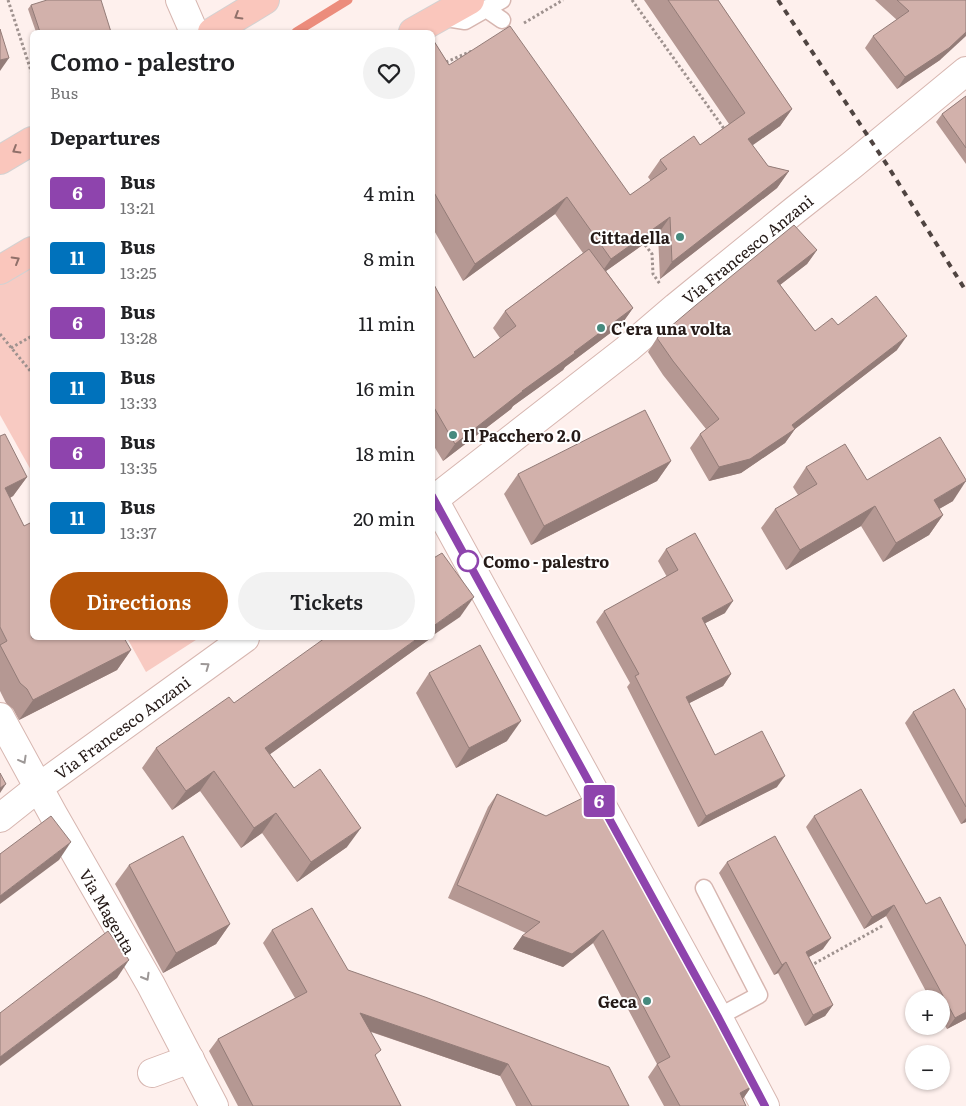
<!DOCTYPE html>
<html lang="en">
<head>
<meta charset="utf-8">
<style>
	:root { --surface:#fff; --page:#f2f2f2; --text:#202124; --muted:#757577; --accent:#b45309 }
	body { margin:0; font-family:Literata,serif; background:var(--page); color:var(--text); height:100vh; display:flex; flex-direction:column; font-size:19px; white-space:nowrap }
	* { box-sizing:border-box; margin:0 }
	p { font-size:16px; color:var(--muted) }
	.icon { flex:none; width:28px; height:28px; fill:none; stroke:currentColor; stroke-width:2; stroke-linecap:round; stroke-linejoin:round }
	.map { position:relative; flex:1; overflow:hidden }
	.side { position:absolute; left:30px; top:30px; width:405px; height:610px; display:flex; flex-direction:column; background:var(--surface); border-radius:8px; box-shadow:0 1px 4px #0004 }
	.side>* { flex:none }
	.badge { padding:0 10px; border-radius:4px; font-size:18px; line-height:32px }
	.fabs { position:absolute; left:905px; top:990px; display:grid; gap:10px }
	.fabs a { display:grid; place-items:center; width:45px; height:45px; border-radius:50%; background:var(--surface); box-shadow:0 1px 4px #0004; font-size:25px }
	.map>.badge { position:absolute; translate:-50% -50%; box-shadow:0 0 0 2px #fff }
	h2 { padding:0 20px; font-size:19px; line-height:45px }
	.round { display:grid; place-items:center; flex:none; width:52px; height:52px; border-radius:26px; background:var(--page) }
	.headline { display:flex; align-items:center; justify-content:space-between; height:85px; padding:0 20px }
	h1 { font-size:24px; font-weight:600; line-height:38px }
	.action { display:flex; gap:10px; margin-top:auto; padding:10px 20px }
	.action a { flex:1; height:58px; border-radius:30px; background:var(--accent); color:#fff; font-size:20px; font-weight:600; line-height:58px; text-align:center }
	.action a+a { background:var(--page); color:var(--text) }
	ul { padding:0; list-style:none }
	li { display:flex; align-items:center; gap:15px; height:65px; padding:0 20px }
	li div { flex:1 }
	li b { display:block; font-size:19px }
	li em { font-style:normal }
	li .badge { min-width:55px; font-weight:700; text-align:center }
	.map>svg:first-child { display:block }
</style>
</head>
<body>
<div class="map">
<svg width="966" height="1106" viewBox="0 0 966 1106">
	<rect width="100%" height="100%" fill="#fef0ed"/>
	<!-- green -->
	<g fill="#f8cac2">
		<path d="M32 265V472L0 415V284Z"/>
		<path d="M127 638H199L146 672Z"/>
	</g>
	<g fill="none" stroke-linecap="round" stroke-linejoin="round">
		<!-- stream -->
		<path stroke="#ec8c7c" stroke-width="9" d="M296 32 348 0"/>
		<defs>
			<g id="lane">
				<path d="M486 9 502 0"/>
				<path d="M440 17 465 21 486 9 502 20"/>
				<path d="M704 888 759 995 718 1017"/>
			</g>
			<g id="street">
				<path d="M180 0 194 32"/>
				<path d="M432 496 718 1017 765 1106"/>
				<path d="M432 501 627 349 676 307 795 210 852 165 966 71"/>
				<path d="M0 717 53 814 151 985 214 1106"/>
				<path d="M0 818 39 787 245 638"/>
				<path d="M152 1073 190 1059"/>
			</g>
			<g id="primary">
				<path d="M212 32 265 0"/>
				<path d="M413 32 470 0"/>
				<path d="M0 160 32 141"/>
				<path d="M0 270 32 251"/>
			</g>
		</defs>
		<!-- lane casing -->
		<use href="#lane" stroke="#d7b6b0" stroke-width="19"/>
		<!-- street casing -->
		<use href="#street" stroke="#d7b6b0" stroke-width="30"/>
		<!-- primary casing -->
		<use href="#primary" stroke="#d3d1d1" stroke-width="30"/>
		<!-- path -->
		<g stroke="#9f928f" stroke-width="3" stroke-dasharray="2.5 2.5" stroke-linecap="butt">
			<path d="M8 0 32 74"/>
			<path d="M632 0 725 130"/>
			<path d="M524 23 563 0"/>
			<path d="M446 62 472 51"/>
			<path d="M642 241 652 254 653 274 660 284"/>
			<path d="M0 334 32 373"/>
			<path d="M11 348 32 336"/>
			<path d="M810 966 884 925"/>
		</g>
		<!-- lane -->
		<use href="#lane" stroke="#fff" stroke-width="16"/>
		<!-- street -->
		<use href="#street" stroke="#fff" stroke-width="28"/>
		<!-- primary -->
		<use href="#primary" stroke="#fac6bc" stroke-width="28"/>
		<!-- rail -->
		<path stroke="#4f4441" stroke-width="4" stroke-dasharray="6 6" stroke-linecap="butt" d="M778 0 889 168 966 291"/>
	</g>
	<!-- wall -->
	<g fill="#b59893">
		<path d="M644 0H718L792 109 780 126 752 145 768 166 789 171 777 188 660 279 658 234 606 271 633 308 621 325 565 367 563 370 513 406 511 409 443 461 432 443V281L474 358 500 338 493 328 505 311 583 253 555 214 463 281 432 227V38L449 65 630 195 651 181 648 177 660 160 700 145 729 124Z"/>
		<path d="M875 0H966L940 60 897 89 865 48 873 36 897 20Z"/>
		<path d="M31 5 111 32H36L28 9Z"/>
		<path d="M966 96V164L936 122 942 114Z"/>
		<path d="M817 250 807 264 780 285 815 331 838 325 897 350 795 429 785 443 741 473 709 481 690 448 700 434 706 429 663 375 648 352 657 338Z"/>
		<path d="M0 436 27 477 13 496 10 498 24 526 131 650 117 670 19 720 13 709 6 703 0 691Z"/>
		<path d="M671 461 657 481 531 545 504 494 518 474Z"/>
		<path d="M806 467 867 480 953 501 939 509 943 515 929 535 883 562 861 526 786 570 761 528 775 509 798 495 793 487Z"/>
		<path d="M666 549 725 613 705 623 731 674 723 686 689 703 715 755 777 787 698 827 627 687 630 683 596 622 604 611 667 577 658 561Z"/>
		<path d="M431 638 270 754 294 788 347 847 297 882 262 833 241 848 200 791 172 810 142 768 156 748 234 703Z"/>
		<path d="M429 673 507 741 456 768 416 693Z"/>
		<path d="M966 710V822L961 824 905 723 913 712Z"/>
		<path d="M497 794 751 1087 743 1099 746 1106H664L648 1077 657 1064 593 943 563 967 513 949 522 936 526 933 448 898 488 807Z"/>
		<path d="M814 816 926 904 966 946V1019L947 1029 941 1019V999H930L886 916 864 929 806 827Z"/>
		<path d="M727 862 823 949 809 957 833 1005 825 1016 805 1026 778 973 774 975 719 873Z"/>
		<path d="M129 865 230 924 216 944 163 973 115 884Z"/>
		<path d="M272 930 348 970 629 1106H516L500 1076 371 1032 376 1057 401 1106H238L209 1051 218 1039 295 998 263 943Z"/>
	</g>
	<!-- shaded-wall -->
	<g fill="#937c78">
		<path d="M966 32V36L940 60 897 89 905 77Z"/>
		<path d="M9 58 0 71V60Z"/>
		<path d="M792 109 780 126 736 157 748 139Z"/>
		<path d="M789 171 777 188 660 279 672 262Z"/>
		<path d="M567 197 555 214 463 281 475 264Z"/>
		<path d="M670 217 658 234 599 276 611 259Z"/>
		<path d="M817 250 807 264 767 295 777 281Z"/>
		<path d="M633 308 621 325 565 367 563 370 513 406 511 409 443 461 455 444 522 391Z"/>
		<path d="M907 336 897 350 795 429 785 443 741 473 709 481 719 467 792 425Z"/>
		<path d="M671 461 657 481 531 545 544 526Z"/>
		<path d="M27 477 13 496 0 503 5 488Z"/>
		<path d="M966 481 953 501 920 520 934 500Z"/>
		<path d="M875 506 861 526 786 570 800 550Z"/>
		<path d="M943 515 929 535 883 562 896 543Z"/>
		<path d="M474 597 460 617 432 636V627Z"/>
		<path d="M733 601 725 613 694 629 702 618Z"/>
		<path d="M418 638H431L251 768 265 748Z"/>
		<path d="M131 650 117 670 19 720 33 700Z"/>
		<path d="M731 674 723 686 678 709 686 697Z"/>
		<path d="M521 721 507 741 456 768 469 748Z"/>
		<path d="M214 771 200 791 172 810 186 791Z"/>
		<path d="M785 776 777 787 698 827 706 816Z"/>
		<path d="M6 784 0 793V788Z"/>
		<path d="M276 813 262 833 241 848 254 828Z"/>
		<path d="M966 818V822L961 824Z"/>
		<path d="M361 828 347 847 297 882 311 862Z"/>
		<path d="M71 842 59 860 0 904V896Z"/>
		<path d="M894 905 886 916 864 929 872 917Z"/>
		<path d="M230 924 216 944 163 973 176 953Z"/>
		<path d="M603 930 593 943 563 967 513 949 522 936Z"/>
		<path d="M831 938 823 949 798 963 806 952Z"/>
		<path d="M129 960 117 978 0 1066V1057Z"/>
		<path d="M786 962 778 973 774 975 782 965Z"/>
		<path d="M833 1005 825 1016 805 1026 813 1015Z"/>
		<path d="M966 1012V1019L947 1029 955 1018Z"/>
		<path d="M360 1013 508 1064 500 1076 352 1025Z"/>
		<path d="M751 1087 742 1100 740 1093Z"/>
	</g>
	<!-- building -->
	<g fill="#d2b1ab" stroke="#937c78">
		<path d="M47 0H101L111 32H40L31 5Z"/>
		<path d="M668 0H718L792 109 748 139 768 166 789 171 672 262 670 217 611 259 567 197 475 264 432 189V38L449 65 510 26 630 195 667 169 660 160 694 136 700 145 745 113Z"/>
		<path d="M897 0H966V32L949 48 905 77 873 36 909 11Z"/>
		<path d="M0 29 9 58 0 60Z"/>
		<path d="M966 96V148L942 114Z"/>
		<path d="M794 225 817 250 777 281 815 331 832 318 838 325 876 296 907 336 792 425 795 429 750 459 719 467 700 434 719 419 673 361 657 338 696 305Z"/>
		<path d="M589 249 633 308 574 352 575 353 522 391H523L455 444 432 404V281L474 358 516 326 505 311Z"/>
		<path d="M645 410 671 461 544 526 518 474Z"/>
		<path d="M5 434 27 477 5 488 24 526 32 522V638H124L131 650 33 700 27 689 20 683 0 645 7 641 0 627V436Z"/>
		<path d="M940 437 966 480V481L934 500 943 515 896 543 875 506 800 550 775 509 817 484 806 467 845 444 867 480Z"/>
		<path d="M695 533 733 601 702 618 731 674 686 697 715 755 762 731 785 776 706 816 635 676 639 674 604 611 678 570 666 549Z"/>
		<path d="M442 553 474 597 432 627V559Z"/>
		<path d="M325 638H418L265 748 294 788 320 769 361 828 311 862 276 813 254 828 214 771 186 791 156 748 229 697 234 703Z"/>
		<path d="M480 645 521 721 469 748 429 673Z"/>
		<path d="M954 689 966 710V807L913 712Z"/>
		<path d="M0 773 6 784 0 788Z"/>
		<path d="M861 789 926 904 940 897 966 946V1012L955 1018 894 905 872 917 814 816Z"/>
		<path d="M593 793 657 909 751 1087 740 1093 746 1106H680L657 1064 670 1057 603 930 572 954 522 936 540 922 457 885 497 794 546 816Z"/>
		<path d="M51 816 71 842 0 896V854Z"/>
		<path d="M183 836 230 924 176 953 129 865Z"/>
		<path d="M775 836 831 938 806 952 833 1005 813 1015 786 962 782 965 727 862Z"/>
		<path d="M312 908 348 970 425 997 609 1067 629 1106H532L508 1064 360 1013 381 1050 375 1055 401 1106H253L218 1039 307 992 272 930Z"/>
		<path d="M108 931 129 960 0 1057V1013Z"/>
	</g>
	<!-- one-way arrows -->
	<defs><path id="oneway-chevron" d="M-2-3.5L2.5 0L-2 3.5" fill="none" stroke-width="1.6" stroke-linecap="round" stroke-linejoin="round" transform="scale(1.25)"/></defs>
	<g stroke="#90706a">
		<use href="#oneway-chevron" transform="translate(238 16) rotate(149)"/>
		<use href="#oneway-chevron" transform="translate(16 150) rotate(149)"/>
		<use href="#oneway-chevron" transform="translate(16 260) rotate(-30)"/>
	</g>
	<g stroke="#9d9897">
		<use href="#oneway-chevron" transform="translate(206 666) rotate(-36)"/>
		<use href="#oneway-chevron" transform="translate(23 760) rotate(61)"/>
		<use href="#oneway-chevron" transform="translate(146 977) rotate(60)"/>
	</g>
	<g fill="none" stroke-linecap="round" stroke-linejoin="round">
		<defs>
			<path id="line" d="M432 496 718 1017 765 1106"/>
		</defs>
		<!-- line casing -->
		<use href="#line" stroke="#fff" stroke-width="11"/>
		<!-- line -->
		<use href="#line" stroke="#8e44ad" stroke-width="8"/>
	</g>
	<!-- markers -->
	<g fill="#468a7e" stroke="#fff" stroke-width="2">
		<circle cx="680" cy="237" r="5"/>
		<circle cx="601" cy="328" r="5"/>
		<circle cx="453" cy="435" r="5"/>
		<circle cx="647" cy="1001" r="5"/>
	</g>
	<circle fill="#fff" stroke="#8e44ad" stroke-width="2.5" cx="468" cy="561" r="10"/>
	<g text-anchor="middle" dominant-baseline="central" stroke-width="4" stroke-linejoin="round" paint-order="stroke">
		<!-- poi labels -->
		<g font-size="16" font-weight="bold" fill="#251a17" stroke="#fff" text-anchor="end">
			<text x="670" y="237">Cittadella</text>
			<text x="611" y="328" text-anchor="start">C'era una volta</text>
			<text x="463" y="435" text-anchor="start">Il Pacchero 2.0</text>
			<text x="637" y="1001">Geca</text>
		</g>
		<!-- street labels -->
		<g font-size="16" fill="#251a17" stroke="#fff">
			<text transform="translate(747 249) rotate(-39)">Via Francesco Anzani</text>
			<text transform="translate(122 727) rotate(-36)">Via Francesco Anzani</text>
			<text transform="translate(108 911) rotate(60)">Via Magenta</text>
		</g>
		<!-- stop labels -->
		<g font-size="16" font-weight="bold" fill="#251a17" stroke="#fff" text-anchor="start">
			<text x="483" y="561">Como - palestro</text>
		</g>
	</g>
</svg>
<div class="fabs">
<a>+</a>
<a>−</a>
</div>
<b class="badge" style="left:599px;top:801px;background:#8e44ad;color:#fff">6</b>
<section class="side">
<div class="headline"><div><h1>Como - palestro</h1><p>Bus</p></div><a class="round"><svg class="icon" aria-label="heart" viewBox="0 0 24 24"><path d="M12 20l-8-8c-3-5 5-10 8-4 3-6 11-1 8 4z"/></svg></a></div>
<h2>Departures</h2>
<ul>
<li><span class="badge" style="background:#8e44ad;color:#fff">6</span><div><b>Bus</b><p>13:21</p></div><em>4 min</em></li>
<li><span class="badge" style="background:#0072bc;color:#fff">11</span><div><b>Bus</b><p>13:25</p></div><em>8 min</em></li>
<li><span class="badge" style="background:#8e44ad;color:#fff">6</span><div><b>Bus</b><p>13:28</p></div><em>11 min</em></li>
<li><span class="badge" style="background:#0072bc;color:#fff">11</span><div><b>Bus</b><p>13:33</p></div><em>16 min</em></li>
<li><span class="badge" style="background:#8e44ad;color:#fff">6</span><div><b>Bus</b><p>13:35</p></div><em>18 min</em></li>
<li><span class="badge" style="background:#0072bc;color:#fff">11</span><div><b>Bus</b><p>13:37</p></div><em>20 min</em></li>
</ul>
<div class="action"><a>Directions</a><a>Tickets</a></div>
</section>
</div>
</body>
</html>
